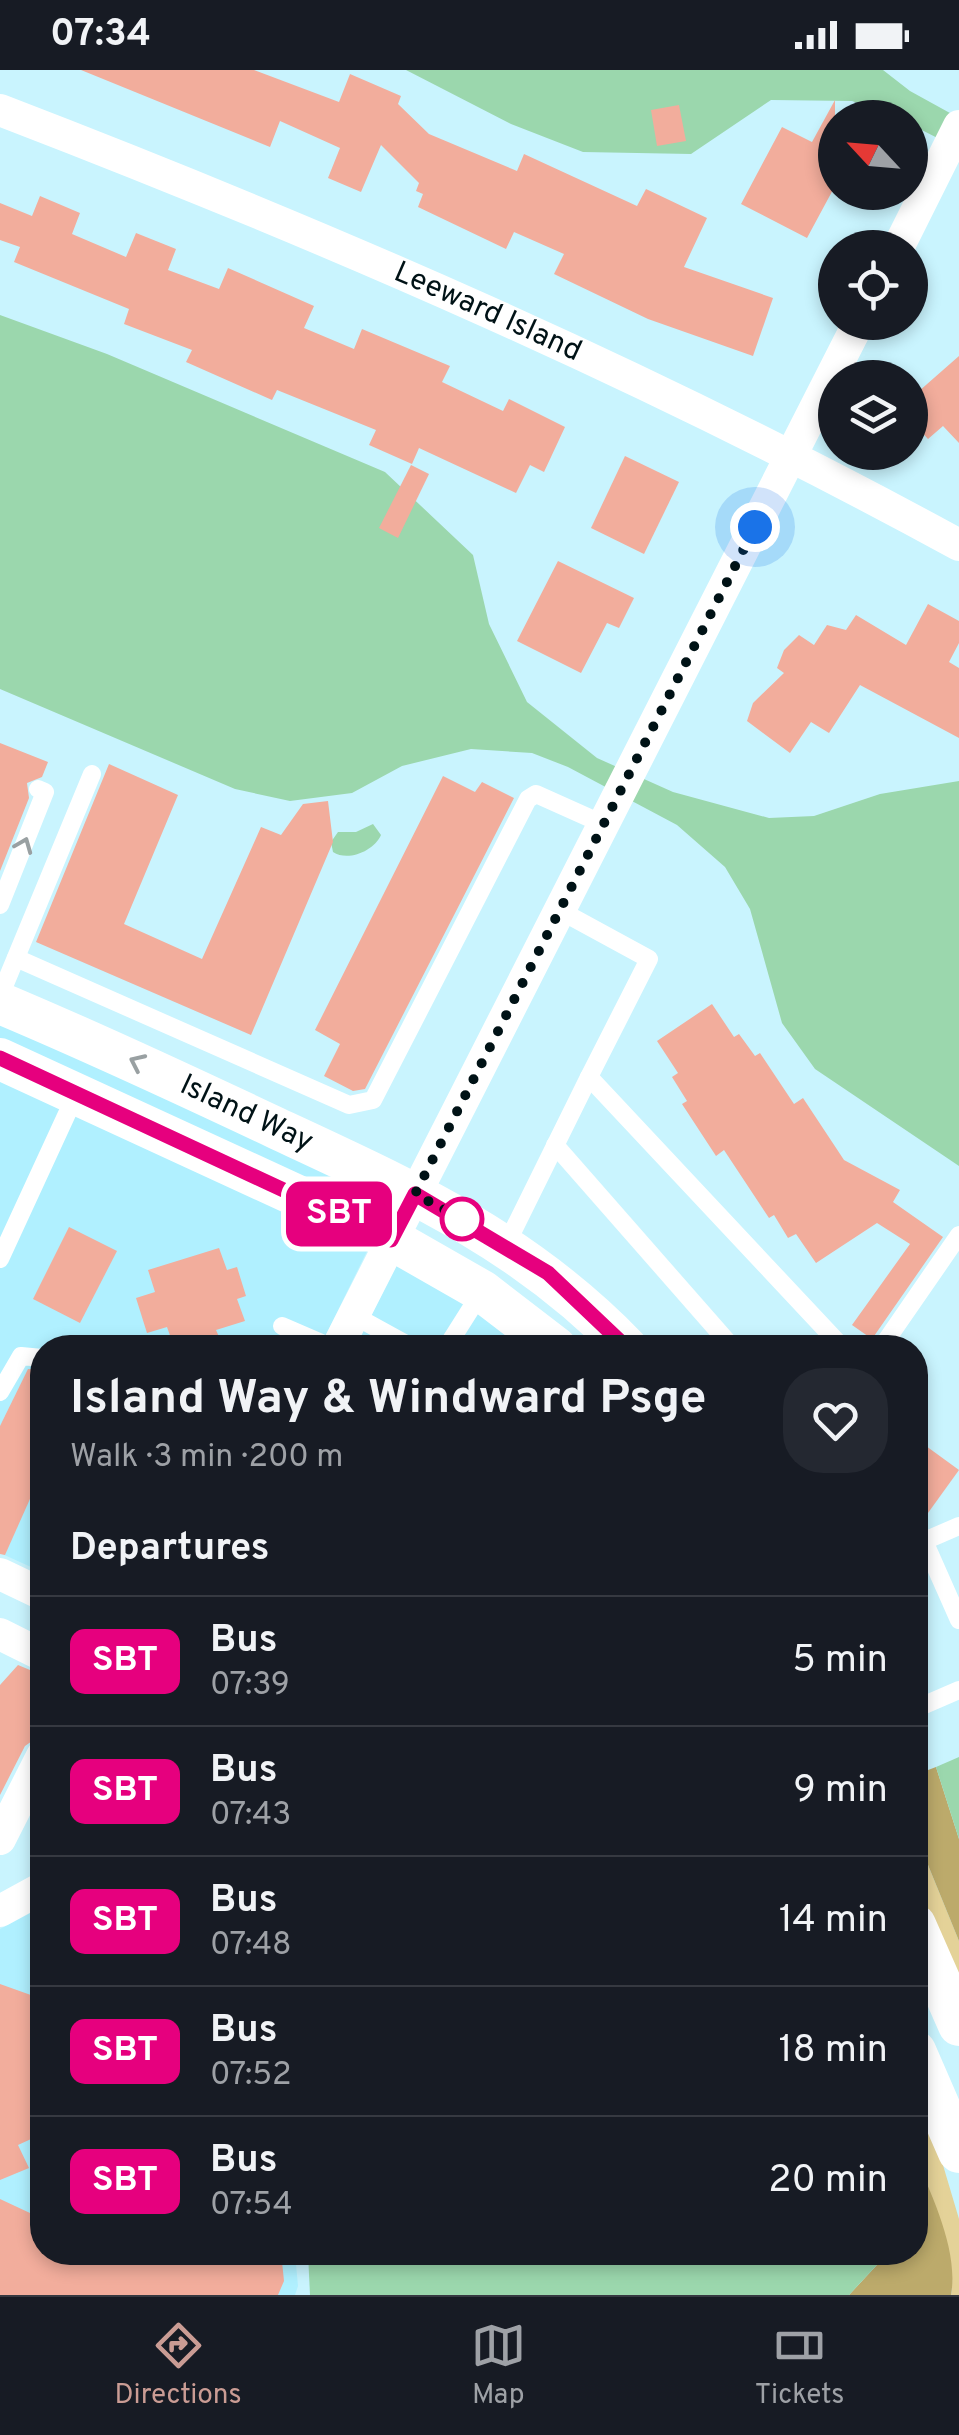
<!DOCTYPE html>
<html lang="en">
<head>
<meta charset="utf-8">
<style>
	:root { --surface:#171b24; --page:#242831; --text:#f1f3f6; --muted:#9ea1a6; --line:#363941; --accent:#ca9c94 }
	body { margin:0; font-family:Overpass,sans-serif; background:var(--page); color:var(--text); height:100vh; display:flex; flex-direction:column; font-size:38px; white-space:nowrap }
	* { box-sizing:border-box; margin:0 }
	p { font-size:32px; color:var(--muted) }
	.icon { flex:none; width:55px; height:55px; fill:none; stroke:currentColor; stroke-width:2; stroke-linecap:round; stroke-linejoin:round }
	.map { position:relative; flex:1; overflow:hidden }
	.side { position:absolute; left:30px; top:1265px; width:898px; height:930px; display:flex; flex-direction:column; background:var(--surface); border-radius:40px; box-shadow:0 5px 15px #0003 }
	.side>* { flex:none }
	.badge { padding:0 20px; border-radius:15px; font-size:35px; line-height:65px }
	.needle { width:65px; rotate:296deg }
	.buttons { position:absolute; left:818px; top:30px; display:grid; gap:20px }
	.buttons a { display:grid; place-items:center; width:110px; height:110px; border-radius:50%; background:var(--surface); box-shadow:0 5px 15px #0003; font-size:50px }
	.you { position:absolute; width:50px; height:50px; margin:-25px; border:8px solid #fff; border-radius:50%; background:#1a73e8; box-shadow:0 0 0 15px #1a73e833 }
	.map>.badge { position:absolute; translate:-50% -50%; box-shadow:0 0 0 5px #fff }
	h2 { padding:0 40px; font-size:38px; line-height:90px }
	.round { display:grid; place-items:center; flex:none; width:105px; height:105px; border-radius:40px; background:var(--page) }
	.headline { display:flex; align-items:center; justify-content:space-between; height:170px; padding:0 40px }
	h1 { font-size:48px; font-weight:700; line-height:75px }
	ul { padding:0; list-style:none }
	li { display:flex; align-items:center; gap:30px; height:130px; padding:0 40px; border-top:2px solid var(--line) }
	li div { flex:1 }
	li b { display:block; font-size:38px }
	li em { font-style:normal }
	li .badge { min-width:110px; font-weight:700; text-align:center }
	.status { display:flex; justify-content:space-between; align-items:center; height:70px; padding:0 50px; background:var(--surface); direction:ltr }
	.status svg { height:28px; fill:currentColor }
	.tabs { display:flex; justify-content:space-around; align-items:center; height:140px; border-top:2px solid var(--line); background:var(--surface); font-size:28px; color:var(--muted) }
	.tabs a { display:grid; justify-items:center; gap:5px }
	.tabs .selected { color:var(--accent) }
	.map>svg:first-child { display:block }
</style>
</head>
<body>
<div class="status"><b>07:34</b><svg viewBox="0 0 49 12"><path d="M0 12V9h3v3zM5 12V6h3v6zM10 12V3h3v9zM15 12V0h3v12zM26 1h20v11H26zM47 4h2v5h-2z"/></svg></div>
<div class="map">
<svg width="959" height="2225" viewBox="0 0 959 2225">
	<rect width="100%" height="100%" fill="#c9f4fe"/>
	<!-- built -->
	<g fill="#b0f0ff">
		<path d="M0 950 394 1129 383 1150 0 973Z"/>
		<path d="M0 1004 370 1175 320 1277 42 1278V1502L0 1483Z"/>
		<path d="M399 1190 535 1278H355Z"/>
		<path d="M42 1837V2182L295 2183 298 2216 295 2225H0V1859Z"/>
	</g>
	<!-- green -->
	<g fill="#e4d298">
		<path d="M915 1763 959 1871V1922L915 1821Z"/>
		<path d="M915 2020 932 2058 959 2149V2225H951C959 2173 921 2131 915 2083 913 2062 915 2040 915 2020Z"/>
	</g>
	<!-- forest -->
	<g fill="#bcaa6b">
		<path d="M936 1697 959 1769V1871L915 1763V1705Z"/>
		<path d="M915 2086C932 2126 959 2181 951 2225H849L888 2183 915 2182Z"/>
	</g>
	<!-- water -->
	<g fill="#9bd7ad">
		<path d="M406 0H883L910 21 959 48V79L910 54V48L896 47 852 31 771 30 691 84 583 82 511 54Z"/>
		<path d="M0 245 107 284 385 402 473 485 489 554 527 632 597 688 673 722 769 748 814 746 880 724 959 711V1096L815 999 782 953 750 839 725 797 677 755 568 697 532 683 471 679 402 696 352 723 290 731 235 719 0 619Z"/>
		<path d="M373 754 381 765C374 781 348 792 333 782L331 772 338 762H356Z"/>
		<path d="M959 1687V1769L936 1697Z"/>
		<path d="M308 2183V2182L888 2183 849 2225H310Z"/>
	</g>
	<!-- building -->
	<g fill="#f2ad9c">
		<path d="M81 0H254L339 32 350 4 401 26 398 34 429 64 517 101 524 84 637 136 646 119 707 148 684 197 773 228 753 286 648 249 554 204 564 184 514 162 506 179 418 137 423 124 416 121 419 113 381 75 361 122 328 108 340 78 280 51 270 77Z"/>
		<path d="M835 30V116L807 168 741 134 782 57 812 72Z"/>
		<path d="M679 35 686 71 657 76 651 40Z"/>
		<path d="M40 126 80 143 72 164 126 187 136 163 176 179 168 200 219 219 228 198 314 236 304 258 354 279 362 259 450 296 442 312 503 341 509 329 565 357 544 402 530 395 516 423 419 378 412 394 369 375 376 360 277 320 272 330 186 292 192 280 124 254 129 239 14 192 20 177 0 170V133L32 146Z"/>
		<path d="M959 286V373L943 356 928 369 910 349V329Z"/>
		<path d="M625 386 679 412 644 484 591 458Z"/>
		<path d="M411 395 429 404 398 468 379 458Z"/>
		<path d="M558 491 634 528 619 558 607 553 581 603 517 571Z"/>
		<path d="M928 534 959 551V573L949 592 959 598V668L860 615 829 663 811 652 790 683 747 651 753 633 784 603 777 598 784 580 799 565 814 575 827 555 846 560 856 545 906 575Z"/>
		<path d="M0 673 48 692 42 707 27 713 29 728 0 801Z"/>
		<path d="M109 694 178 725 124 854 202 889 261 757 281 765 303 734 328 731 333 772 251 965 36 872Z"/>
		<path d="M443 706 475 722 482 712 514 728 365 1019 353 1021 324 1006 340 974 315 960Z"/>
		<path d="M712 934 734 967 739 964 755 986 760 983 794 1034 803 1028 844 1090 900 1120 893 1132 943 1167 872 1269 852 1255 910 1174 877 1153 816 1193 796 1164 788 1168 774 1145 769 1148 724 1080 716 1086 682 1034 687 1031 672 1007 678 1003 657 971Z"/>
		<path d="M69 1157 117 1181 80 1253 33 1229Z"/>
		<path d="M219 1178 227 1200 237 1197 246 1226 237 1229 245 1251 216 1260 220 1269 195 1278 191 1269 173 1274 167 1257 147 1263 136 1228 155 1222 148 1200Z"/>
		<path d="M28 1299 42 1300V1402L5 1485 0 1484V1356Z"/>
		<path d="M915 1368 959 1400 915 1461Z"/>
		<path d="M18 1595 42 1605V1664L25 1676 0 1725V1615Z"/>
		<path d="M0 1914 42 1929V2064L18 2075 29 2098 0 2110Z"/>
		<path d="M0 2129 30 2143 42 2157V2182H281L284 2211 278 2225H0Z"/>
	</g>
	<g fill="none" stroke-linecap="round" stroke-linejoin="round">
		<!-- service -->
		<g stroke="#fff" stroke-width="18">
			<path d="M0 835 45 722 38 719"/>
			<path d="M559 840 649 889 589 1007 843 1278"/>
			<path d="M16 888 349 1035 373 1030 528 729 536 724 603 754"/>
			<path d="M0 926 92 704"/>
			<path d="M555 1075 733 1278"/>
			<path d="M506 1175 589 1007"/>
			<path d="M0 1189 77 1022"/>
			<path d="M353 1245 413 1278"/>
			<path d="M282 1256 333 1278"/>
			<path d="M446 1278 482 1221"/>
			<path d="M881 1278 959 1165"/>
			<path d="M0 1322 21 1286 42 1288"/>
			<path d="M924 1471 959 1550"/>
			<path d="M915 1475 959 1456"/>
			<path d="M915 1639 959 1620"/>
		</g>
		<!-- minor -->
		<g stroke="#fff" stroke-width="32">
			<path id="s1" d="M0 40C328 166 650 306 959 475"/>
			<path d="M898 178 959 56"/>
			<path d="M337 1278 859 252"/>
			<path d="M0 1504 42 1524"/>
			<path d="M0 1564 42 1585"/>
			<path d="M0 1769 42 1686"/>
			<path d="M0 1841 42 1818"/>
		</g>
		<!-- tertiary -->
		<g stroke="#fff" stroke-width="42">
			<path id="s2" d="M0 933C93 972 185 1015 276 1058 409 1120 523 1170 627 1278"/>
			<path d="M0 989 391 1169 482 1221 556 1278"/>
			<path d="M915 1855 959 1955"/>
			<path d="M915 1981 959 2082"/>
		</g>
	</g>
	<!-- one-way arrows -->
	<defs><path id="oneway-chevron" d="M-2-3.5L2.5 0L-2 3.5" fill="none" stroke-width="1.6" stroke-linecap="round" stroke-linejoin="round" transform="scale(2.5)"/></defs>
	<g stroke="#99a0a2">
		<use href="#oneway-chevron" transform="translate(24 775) rotate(-68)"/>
		<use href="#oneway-chevron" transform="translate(137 992) rotate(-155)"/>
	</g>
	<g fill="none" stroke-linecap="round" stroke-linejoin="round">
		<defs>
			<path id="line" d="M0 988 391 1170 415 1124 548 1203 627 1278"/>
		</defs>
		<!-- line casing -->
		<use href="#line" stroke="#fff" stroke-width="22"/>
		<!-- line -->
		<use href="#line" stroke="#e6007e" stroke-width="15"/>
		<!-- walk -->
		<path stroke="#001216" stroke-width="10" stroke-dasharray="0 18" d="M462 1149 477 1157 415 1124 755 457"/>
	</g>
	<!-- markers -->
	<circle fill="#fff" stroke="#e6007e" stroke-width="5" cx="462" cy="1149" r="20"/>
	<g text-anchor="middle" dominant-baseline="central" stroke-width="10" stroke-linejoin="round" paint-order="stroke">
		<!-- street labels -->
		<g font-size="30" fill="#001216" stroke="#f0fafd">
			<text stroke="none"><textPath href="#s1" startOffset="528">Leeward Island</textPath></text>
			<text stroke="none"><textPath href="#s2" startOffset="270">Island Way</textPath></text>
		</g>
	</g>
</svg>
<div class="buttons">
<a><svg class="needle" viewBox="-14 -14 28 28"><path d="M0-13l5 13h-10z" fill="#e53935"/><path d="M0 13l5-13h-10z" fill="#9ea1a6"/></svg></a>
<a><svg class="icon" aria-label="locate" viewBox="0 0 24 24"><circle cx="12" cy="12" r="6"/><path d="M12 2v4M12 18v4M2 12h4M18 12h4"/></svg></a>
<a><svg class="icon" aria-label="layers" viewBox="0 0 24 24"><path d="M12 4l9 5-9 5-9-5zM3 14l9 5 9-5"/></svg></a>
</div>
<div class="you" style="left:755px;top:457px"></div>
<b class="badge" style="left:339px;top:1144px;background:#e6007e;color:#fff">SBT</b>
<section class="side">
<div class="headline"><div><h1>Island Way &amp; Windward Psge</h1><p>Walk · 3 min · 200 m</p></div><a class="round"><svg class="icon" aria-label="heart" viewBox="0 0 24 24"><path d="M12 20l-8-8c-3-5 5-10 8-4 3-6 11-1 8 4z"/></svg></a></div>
<h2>Departures</h2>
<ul>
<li><span class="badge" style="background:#e6007e;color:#fff">SBT</span><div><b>Bus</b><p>07:39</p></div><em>5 min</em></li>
<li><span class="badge" style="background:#e6007e;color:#fff">SBT</span><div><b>Bus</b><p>07:43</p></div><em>9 min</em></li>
<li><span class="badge" style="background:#e6007e;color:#fff">SBT</span><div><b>Bus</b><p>07:48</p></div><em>14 min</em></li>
<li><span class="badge" style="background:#e6007e;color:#fff">SBT</span><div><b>Bus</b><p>07:52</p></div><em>18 min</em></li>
<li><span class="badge" style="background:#e6007e;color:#fff">SBT</span><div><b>Bus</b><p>07:54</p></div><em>20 min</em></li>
</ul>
</section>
</div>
<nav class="tabs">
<a class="selected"><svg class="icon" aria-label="directions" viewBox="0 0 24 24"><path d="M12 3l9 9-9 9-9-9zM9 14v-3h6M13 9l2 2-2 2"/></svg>Directions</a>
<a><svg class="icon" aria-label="map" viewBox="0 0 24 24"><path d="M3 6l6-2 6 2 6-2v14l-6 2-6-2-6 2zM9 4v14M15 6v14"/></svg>Map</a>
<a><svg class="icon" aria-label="tickets" viewBox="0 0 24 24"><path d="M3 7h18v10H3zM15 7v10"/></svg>Tickets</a>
</nav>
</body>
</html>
